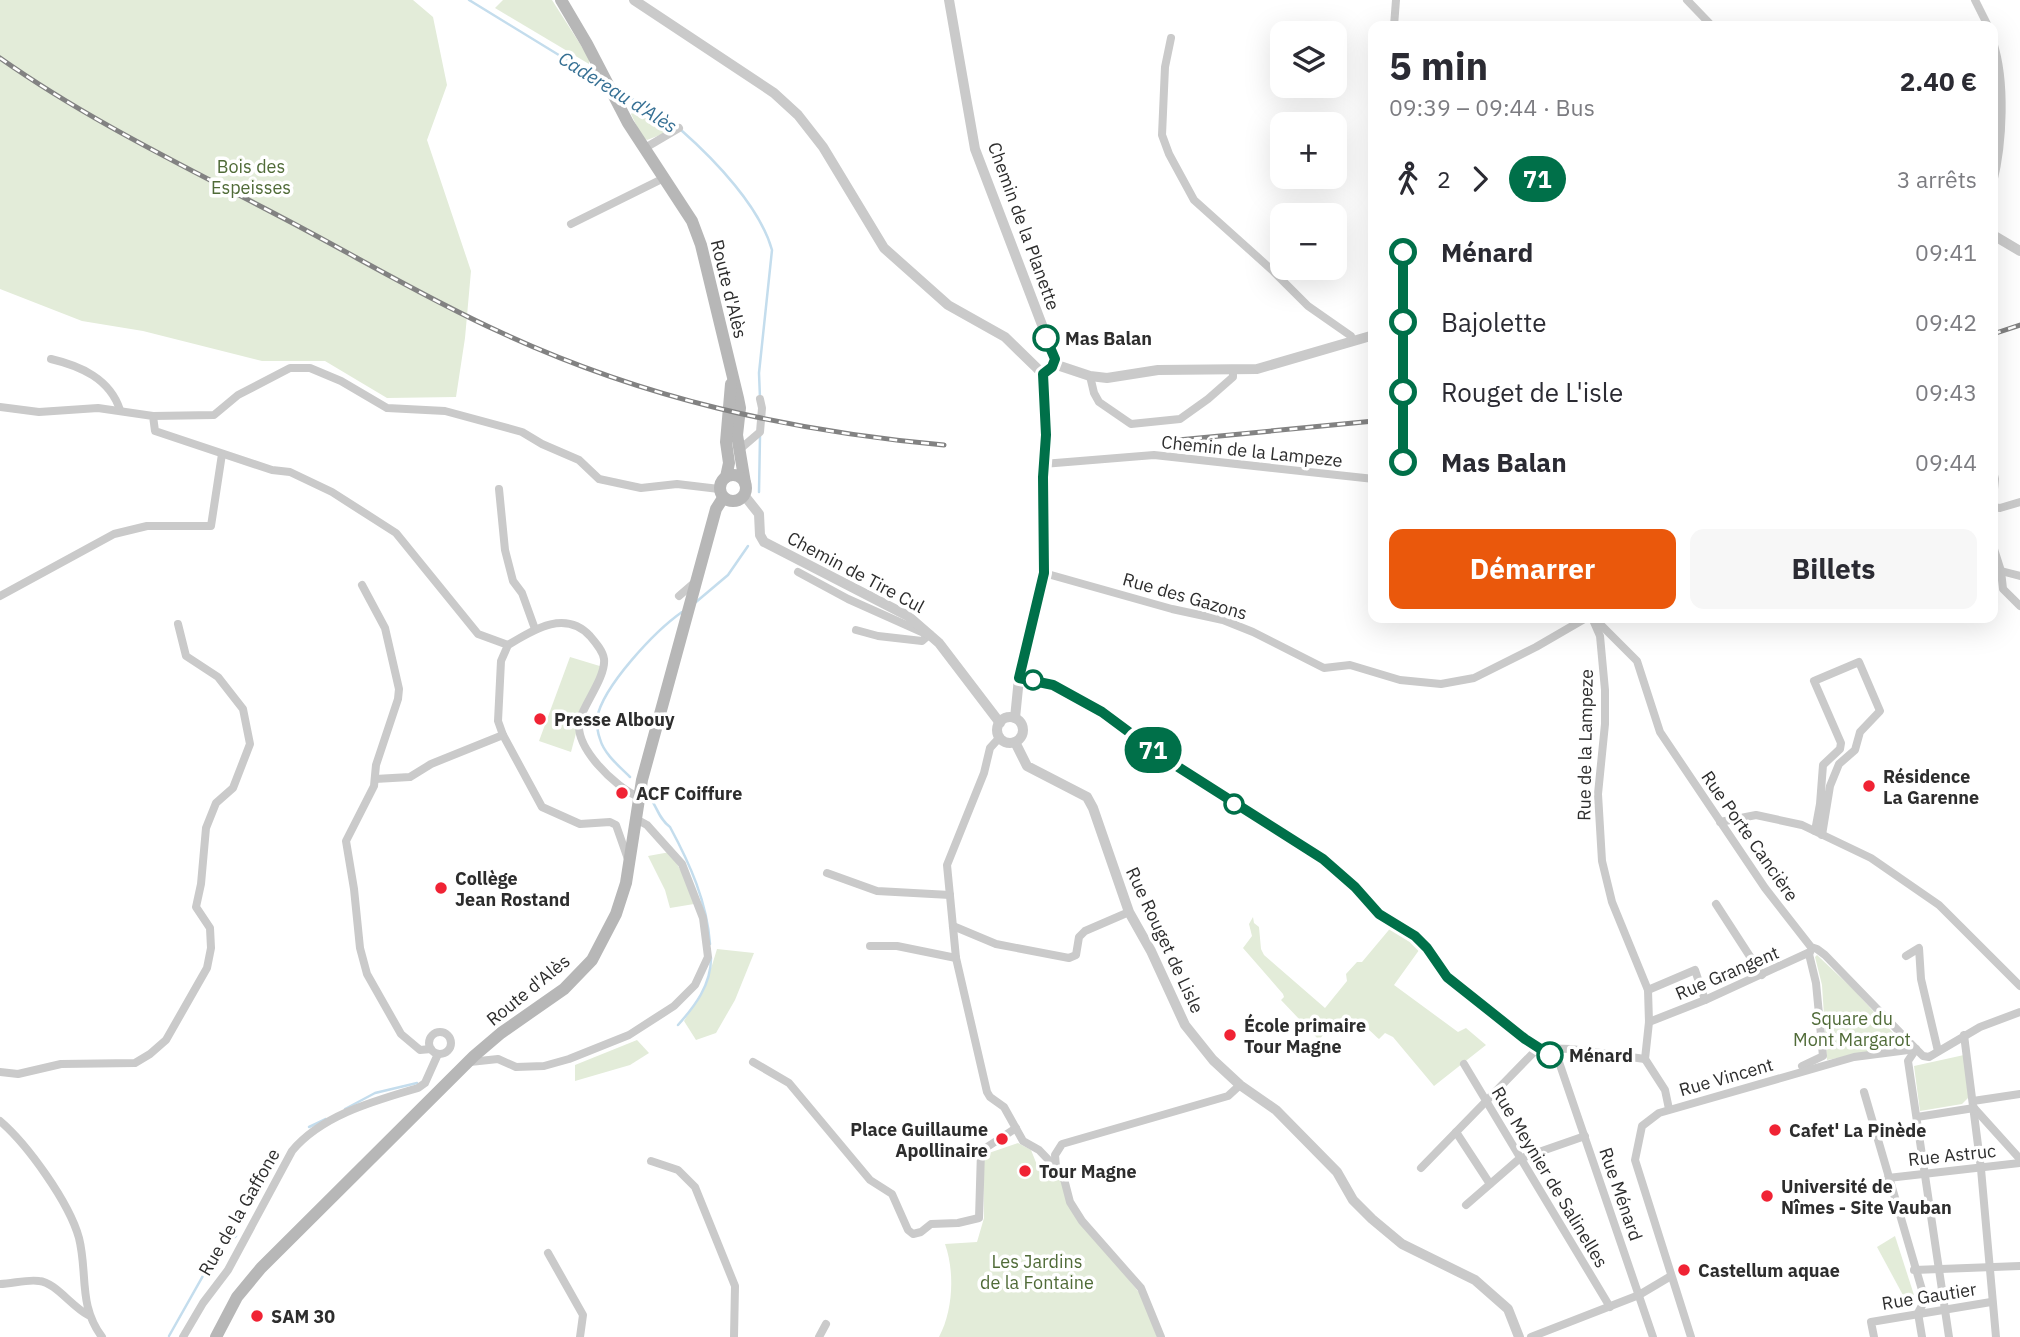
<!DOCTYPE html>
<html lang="fr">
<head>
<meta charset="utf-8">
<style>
	:root { --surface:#fff; --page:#f7f7f7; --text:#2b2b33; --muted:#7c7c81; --accent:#ea580c }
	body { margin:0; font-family:"IBM Plex Sans",sans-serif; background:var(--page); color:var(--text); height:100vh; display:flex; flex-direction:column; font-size:26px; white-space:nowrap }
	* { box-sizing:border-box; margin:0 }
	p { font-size:23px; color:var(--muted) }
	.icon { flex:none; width:38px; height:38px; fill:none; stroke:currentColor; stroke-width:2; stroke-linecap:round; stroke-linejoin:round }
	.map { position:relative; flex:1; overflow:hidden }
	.sheet { position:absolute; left:1368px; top:21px; width:630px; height:602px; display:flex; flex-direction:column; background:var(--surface); border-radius:14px; box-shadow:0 7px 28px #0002 }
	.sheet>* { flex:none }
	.badge { padding:0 14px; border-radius:23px; font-size:24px; line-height:46px }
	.tools { position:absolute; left:1270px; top:21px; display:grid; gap:14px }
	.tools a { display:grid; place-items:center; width:77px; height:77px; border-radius:14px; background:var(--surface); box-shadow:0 7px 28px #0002; font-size:35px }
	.map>.badge { position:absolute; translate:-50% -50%; box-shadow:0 0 0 4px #fff }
	.legs { display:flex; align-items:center; gap:10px; height:77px; padding:0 21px; font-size:23px }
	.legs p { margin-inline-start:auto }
	.head { display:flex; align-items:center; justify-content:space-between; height:119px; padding:0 21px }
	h1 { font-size:38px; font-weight:700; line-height:52px }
	.cta { display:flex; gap:14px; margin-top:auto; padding:14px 21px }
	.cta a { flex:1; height:80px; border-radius:14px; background:var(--accent); color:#fff; font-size:28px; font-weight:700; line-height:80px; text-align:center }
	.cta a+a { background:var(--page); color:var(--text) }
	ul { padding:0 21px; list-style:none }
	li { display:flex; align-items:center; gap:24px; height:70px; font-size:26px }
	li i { display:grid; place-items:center; width:10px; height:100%; margin:0 9px; background:currentColor }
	li i::after { content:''; width:18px; height:18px; margin:-9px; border:5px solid; border-radius:50%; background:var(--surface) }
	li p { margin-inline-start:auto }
	li:first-child i { background:linear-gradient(#0000 50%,currentColor 0) }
	li:last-child i { background:linear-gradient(currentColor 50%,#0000 0) }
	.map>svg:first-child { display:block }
</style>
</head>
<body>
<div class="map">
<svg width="2020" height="1337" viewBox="0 0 2020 1337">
	<rect width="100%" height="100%" fill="#fff"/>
	<!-- green -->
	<g fill="#e3ecd9">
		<path d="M0 0H413L433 17 447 85 427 140 471 271 465 338 456 397 387 398 325 361H262L143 331 82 321 0 289Z"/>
		<path d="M503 0H552L589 58V64L495 8Z"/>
		<path d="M634 111 668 132 647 140 642 137 631 114Z"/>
		<path d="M570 657 603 667 579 722 571 752 539 741Z"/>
		<path d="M670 852 688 883 694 904 670 908 665 890 648 856Z"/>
		<path d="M1253 917 1254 923 1259 927 1261 949 1264 955 1325 1008 1347 981 1346 974 1357 962H1362L1393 925 1422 946 1394 985 1458 1032 1466 1028 1486 1045 1434 1086 1393 1037 1385 1033 1379 1039C1370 1031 1353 1012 1339 1019 1332 1023 1324 1034 1319 1040L1281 1000 1284 997 1283 994 1243 948 1252 936 1249 924Z"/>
		<path d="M717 949 754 953 735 1000 716 1033 696 1040 684 1021 706 985Z"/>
		<path d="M1817 955 1854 990 1905 1046 1827 1060 1822 985 1815 957Z"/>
		<path d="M637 1040 649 1053 630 1065 575 1081V1065Z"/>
		<path d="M1964 1055 1970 1096 1962 1104 1920 1111 1914 1066Z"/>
		<path d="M1018 1143 1031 1150 1041 1175 1052 1171 1060 1177 1067 1202 1141 1295 1157 1337H939C953 1311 955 1272 945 1244L977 1242 984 1218 983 1155Z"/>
		<path d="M1895 1236 1914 1295 1904 1297 1877 1247Z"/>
	</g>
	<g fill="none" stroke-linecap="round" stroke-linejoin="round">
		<!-- stream -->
		<g stroke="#c4dded" stroke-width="2.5">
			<path d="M469 0 598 79"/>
			<path d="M616 89 676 126"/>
			<path d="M681 130C715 160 760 207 772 250L759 373 760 398"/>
			<path d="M759 492 760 436"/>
			<path d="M696 602 728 575 748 546"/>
			<path d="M630 777C620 767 604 754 600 739 598 734 596 723 597 718 603 686 655 631 682 612"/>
			<path d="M644 790C656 801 657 818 670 827 690 864 707 902 710 944"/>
			<path d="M678 1025C695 1006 711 985 711 958"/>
			<path d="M345 1109 375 1093 417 1083"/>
			<path d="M309 1127 326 1119"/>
			<path d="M169 1336 217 1251 236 1236"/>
		</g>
		<!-- minor -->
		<g stroke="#cacaca" stroke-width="8">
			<path d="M1687 0 1712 26"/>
			<path d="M1975 0 1988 26"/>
			<path d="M1394 26 1396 0"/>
			<path d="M1171 38 1165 67 1162 135 1169 154 1194 200 1272 270 1308 306 1351 336 1353 341"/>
			<path d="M1993 42C2006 81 2003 143 1993 183"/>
			<path d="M645 148 679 128"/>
			<path d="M571 224 664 178"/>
			<path d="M51 359C81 366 110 379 120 410"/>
			<path d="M1090 376 1094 393 1099 402 1131 424 1180 419 1208 399 1233 377V370"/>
			<path d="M0 407 39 412 98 408 153 416 155 431 272 470 290 472 332 492 396 533 478 634 508 645 501 661 498 721 503 735 542 807 580 824 610 822 616 825 629 862"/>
			<path d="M153 416 214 415 238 395 290 368H310L341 381 387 408 445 411 522 432 542 444 579 460 599 479 641 488 677 484 719 489"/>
			<path d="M739 450 760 432 762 408 760 399"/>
			<path d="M1043 464 1154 455 1374 479"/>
			<path d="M1993 471 1995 479 1993 499"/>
			<path d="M499 489 505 550 513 581 522 593 535 629"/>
			<path d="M1993 507 2000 508 2020 502"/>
			<path d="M1993 546 2001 571 2003 589 2020 606"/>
			<path d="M2001 571 2020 576"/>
			<path d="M798 572 848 599 924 633"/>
			<path d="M1044 573 1172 609 1223 620 1253 632 1324 668 1350 665 1400 680 1441 684 1474 678 1536 647 1586 618"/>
			<path d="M362 585 385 628 399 689 398 699 376 765 374 786 346 841 354 889 360 948 367 974 401 1034 420 1050 431 1049"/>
			<path d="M0 596 114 534 147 526H211L222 454"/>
			<path d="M679 596 694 583"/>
			<path d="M1594 618 1637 661 1660 732 1765 888 1811 947 1817 949 1825 955 1916 1049 1923 1056 1929 1057 1980 1027 2020 1012"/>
			<path d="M1593 620 1600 636 1605 690V724L1598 794 1602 861 1612 902 1648 990 1649 1022 1645 1059 1665 1090 1669 1109"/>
			<path d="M856 630 878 636 922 641 930 634"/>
			<path d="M508 645C533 630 565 609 590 636 596 643 603 651 604 659 606 676 585 703 580 719 572 746 616 788 639 797"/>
			<path d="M1019 678 1053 685 1102 712 1164 758 1323 859 1355 887 1379 914 1415 936 1427 948 1447 977 1525 1039 1541 1048 1559 1062 1653 1337"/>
			<path d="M1000 737 990 748 984 773 947 865 956 958 987 1092 990 1097 1004 1107 1023 1141 1039 1150 1063 1175 1070 1202 1082 1221 1141 1288 1161 1337"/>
			<path d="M375 779 410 777 431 764 503 735"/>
			<path d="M1720 822 1756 815 1802 825 1871 858 1939 905 2020 986"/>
			<path d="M1815 831 1820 804 1823 765 1840 749 1841 743 1814 681 1859 662 1880 711 1860 732 1855 750 1839 764 1830 786 1822 835"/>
			<path d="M827 873 877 891 950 895"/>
			<path d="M1716 904 1762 975"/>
			<path d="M953 926 996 944 1069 958 1076 955 1079 937 1085 931 1129 912"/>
			<path d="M870 946H897L956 958"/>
			<path d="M1906 956 1919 948 1921 979 1938 1051"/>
			<path d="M1648 990 1695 970 1705 1000"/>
			<path d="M1649 1022 1705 1000 1810 952"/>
			<circle cx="440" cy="1043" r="11"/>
			<path d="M1964 1035 1981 1169 1996 1337"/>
			<path d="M1541 1048 1571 1049 1645 1059"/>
			<path d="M1916 1049 1908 1061 1949 1337"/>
			<path d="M470 1062 498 1059 516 1067 544 1066 569 1059 629 1035 674 1006 695 985 708 957 703 918 682 864 647 825 636 819"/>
			<path d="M753 1062 789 1083 870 1180 892 1194 908 1230 913 1234 921 1232 931 1224 958 1223 979 1218 981 1151 1016 1128"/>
			<path d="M1464 1064 1610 1307"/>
			<path d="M1802 1066 1823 1056 1816 983 1809 954"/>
			<path d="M0 1072 18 1074 61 1064 135 1063 150 1054 166 1040 207 968 211 948 210 928 196 907 201 884 206 828 216 803 233 788 250 744 243 709 218 677 186 656 178 624"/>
			<path d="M1864 1092 1925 1300 1918 1313 1922 1337"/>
			<path d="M1973 1101 2020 1094"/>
			<path d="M1974 1108 2020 1159"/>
			<path d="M1917 1117 1974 1108"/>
			<path d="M0 1121C27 1144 69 1202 79 1238 88 1274 78 1305 102 1337"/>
			<path d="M1456 1132 1490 1184"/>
			<path d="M651 1161 678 1170 695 1187 735 1286 734 1337"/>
			<path d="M1056 1167 1055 1155 1062 1144 1228 1096 1240 1085"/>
			<path d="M1421 1168 1539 1047"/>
			<path d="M1888 1178 2020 1163"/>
			<path d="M1466 1205 1519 1159 1585 1136"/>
			<path d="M548 1253 583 1315 580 1337"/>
			<path d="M1914 1270 2020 1266"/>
			<path d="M0 1284C12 1284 27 1279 39 1281 55 1282 72 1307 88 1315"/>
			<path d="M183 1337 203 1303 228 1270 292 1151C322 1115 374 1101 418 1088L425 1083 438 1054"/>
			<path d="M819 1337 826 1324"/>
			<path d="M1531 1337 1639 1295 1671 1276"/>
			<path d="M1691 1337 1635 1160 1642 1126 1659 1113 1854 1057 1916 1049"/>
			<path d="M1874 1337 1871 1322 1991 1302"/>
		</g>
		<!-- tertiary -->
		<g stroke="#cacaca" stroke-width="10">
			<path d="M634 0 774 93 798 115 823 147 884 248 948 305 1005 337 1043 374"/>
			<path d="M949 0 975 149 1055 359 1052 367 1043 374"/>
			<path d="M1993 235 2020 251"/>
			<path d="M1054 364 1090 376 1107 378 1158 370 1257 369 1374 335"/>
			<path d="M1043 374 1046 435"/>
			<path d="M744 495 759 514 760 535 764 542 908 616 939 643 1000 723"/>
			<circle cx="1010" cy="730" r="13"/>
			<path d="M1015 718 1019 678 1044 573 1043 477"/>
			<path d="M1015 742 1027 766 1087 797 1093 808 1129 912 1151 951 1185 1025 1213 1060 1240 1085 1276 1110 1337 1172 1353 1200 1372 1219 1402 1244 1475 1280 1508 1309 1519 1337"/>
		</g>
		<!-- secondary -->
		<g stroke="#b7b7b7" stroke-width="12">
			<path d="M561 0 587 44 628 123 692 221 701 245 738 398 740 408 737 435 745 483"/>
			<circle cx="733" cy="488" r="13"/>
			<path d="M726 477 729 463 726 442 731 384"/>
			<path d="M216 1337 237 1297 261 1268 474 1056 501 1033 564 989 592 960 616 914 626 883 642 780 716 509 723 498"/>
		</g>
		<defs>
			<g id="rail">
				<path d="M0 58C88 120 186 167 281 217 354 255 425 298 500 332 642 398 789 431 944 445"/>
				<path d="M1993 334 2020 325"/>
				<path d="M1178 440 1374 421"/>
			</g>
		</defs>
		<!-- rail casing -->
		<use href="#rail" stroke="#828282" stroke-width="5"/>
		<!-- rail -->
		<use href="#rail" stroke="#fff" stroke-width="2.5" stroke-dasharray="8" stroke-linecap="butt"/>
		<!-- tertiary-bridge -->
		<path stroke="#cacaca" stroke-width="10" d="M1043 477 1046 435"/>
	</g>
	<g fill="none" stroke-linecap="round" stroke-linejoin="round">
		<defs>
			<path id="line-1" d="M1046 338 1055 359 1052 367 1043 374 1046 435 1043 477 1044 573 1019 678 1053 685 1102 712 1164 758 1323 859 1355 887 1379 914 1415 936 1427 948 1447 977 1525 1039 1550 1055"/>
		</defs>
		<!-- line-1 casing -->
		<use href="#line-1" stroke="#fff" stroke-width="16"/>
		<!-- line-1 -->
		<use href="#line-1" stroke="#007049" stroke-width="10"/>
	</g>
	<!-- markers -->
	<g fill="#fff" stroke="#007049" stroke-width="3.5">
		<circle cx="1046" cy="338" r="12"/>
		<circle cx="1033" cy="680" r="9"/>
		<circle cx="1234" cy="804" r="9"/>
		<circle cx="1550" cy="1055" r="12"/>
	</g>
	<g fill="#f02334" stroke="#fff" stroke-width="2.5">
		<circle cx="540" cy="719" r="7"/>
		<circle cx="1869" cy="786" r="7"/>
		<circle cx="622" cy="793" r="7"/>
		<circle cx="441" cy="888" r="7"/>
		<circle cx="1230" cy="1035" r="7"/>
		<circle cx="1775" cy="1130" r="7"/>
		<circle cx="1002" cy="1139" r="7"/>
		<circle cx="1025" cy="1171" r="7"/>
		<circle cx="1767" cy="1196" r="7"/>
		<circle cx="1684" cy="1270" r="7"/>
		<circle cx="257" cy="1316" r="7"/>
	</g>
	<g text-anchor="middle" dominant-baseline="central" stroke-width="7" stroke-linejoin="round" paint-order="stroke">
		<!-- park labels -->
		<g font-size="18" fill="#506b38" stroke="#fff">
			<text x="251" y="166">Bois des<tspan x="251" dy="21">Espeisses</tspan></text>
			<text x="1852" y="1018">Square du<tspan x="1852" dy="21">Mont Margarot</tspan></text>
			<text x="1037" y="1261">Les Jardins<tspan x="1037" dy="21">de la Fontaine</tspan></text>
		</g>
		<!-- street labels -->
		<g font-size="18" fill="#2d2d2d" stroke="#fff">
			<text transform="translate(1024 226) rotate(70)">Chemin de la Planette</text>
			<text transform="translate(729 289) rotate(76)">Route d'Alès</text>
			<text transform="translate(1252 451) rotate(6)">Chemin de la Lampeze</text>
			<text transform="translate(856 572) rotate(28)">Chemin de Tire Cul</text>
			<text transform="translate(1185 596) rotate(16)">Rue des Gazons</text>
			<text transform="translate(1585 745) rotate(-89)">Rue de la Lampeze</text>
			<text transform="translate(1750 836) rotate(55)">Rue Porte Cancière</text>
			<text transform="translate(1165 940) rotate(65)">Rue Rouget de Lisle</text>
			<text transform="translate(1727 973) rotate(-23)">Rue Grangent</text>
			<text transform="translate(528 990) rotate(-39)">Route d'Alès</text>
			<text transform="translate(1726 1077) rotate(-16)">Rue Vincent</text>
			<text transform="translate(1952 1155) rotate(-6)">Rue Astruc</text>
			<text transform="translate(1550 1177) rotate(59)">Rue Meynier de Salinelles</text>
			<text transform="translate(1621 1194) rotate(71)">Rue Ménard</text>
			<text transform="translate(239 1212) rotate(-60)">Rue de la Gaffone</text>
			<text transform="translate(1929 1296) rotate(-9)">Rue Gautier</text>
		</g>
		<!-- stop labels -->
		<g font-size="18" font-weight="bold" fill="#2d2d2d" stroke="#fff" text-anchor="start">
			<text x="1065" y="338">Mas Balan</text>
			<text x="1569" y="1055">Ménard</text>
		</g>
		<!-- poi labels -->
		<g font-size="18" font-weight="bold" fill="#2d2d2d" stroke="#fff" text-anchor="start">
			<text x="554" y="719">Presse Albouy</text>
			<text x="1883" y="776">Résidence<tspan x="1883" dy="21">La Garenne</tspan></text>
			<text x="636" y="793">ACF Coiffure</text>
			<text x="455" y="878">Collège<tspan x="455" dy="21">Jean Rostand</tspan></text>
			<text x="1244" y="1025">École primaire<tspan x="1244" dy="21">Tour Magne</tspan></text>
			<text x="988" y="1129" text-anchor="end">Place Guillaume<tspan x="988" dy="21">Apollinaire</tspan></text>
			<text x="1789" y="1130">Cafet' La Pinède</text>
			<text x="1039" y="1171">Tour Magne</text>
			<text x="1781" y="1186">Université de<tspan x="1781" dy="21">Nîmes - Site Vauban</tspan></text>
			<text x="1698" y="1270">Castellum aquae</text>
			<text x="271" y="1316">SAM 30</text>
		</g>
		<!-- water labels -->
		<g font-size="19" font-style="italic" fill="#367094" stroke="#fff">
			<text transform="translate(618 92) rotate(32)">Cadereau d'Alès</text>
		</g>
	</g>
</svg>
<div class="tools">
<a><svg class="icon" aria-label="layers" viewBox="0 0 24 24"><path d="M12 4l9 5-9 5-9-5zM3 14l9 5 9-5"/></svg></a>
<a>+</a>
<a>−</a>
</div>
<b class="badge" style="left:1153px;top:750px;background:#007049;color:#fff">71</b>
<section class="sheet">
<div class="head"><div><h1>5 min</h1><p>09:39 – 09:44 · Bus</p></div><b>2.40 €</b></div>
<div class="legs"><svg class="icon" aria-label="walk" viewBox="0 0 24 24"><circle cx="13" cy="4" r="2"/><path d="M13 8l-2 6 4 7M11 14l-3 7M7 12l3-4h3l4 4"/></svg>2<svg class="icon" aria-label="forward" viewBox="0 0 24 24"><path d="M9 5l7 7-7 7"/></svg><b class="badge" style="background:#007049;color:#fff">71</b><p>3 arrêts</p></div>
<ul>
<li><i style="color:#007049"></i><b>Ménard</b><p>09:41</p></li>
<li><i style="color:#007049"></i><span>Bajolette</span><p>09:42</p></li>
<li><i style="color:#007049"></i><span>Rouget de L'isle</span><p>09:43</p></li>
<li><i style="color:#007049"></i><b>Mas Balan</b><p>09:44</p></li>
</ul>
<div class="cta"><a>Démarrer</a><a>Billets</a></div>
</section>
</div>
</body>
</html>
